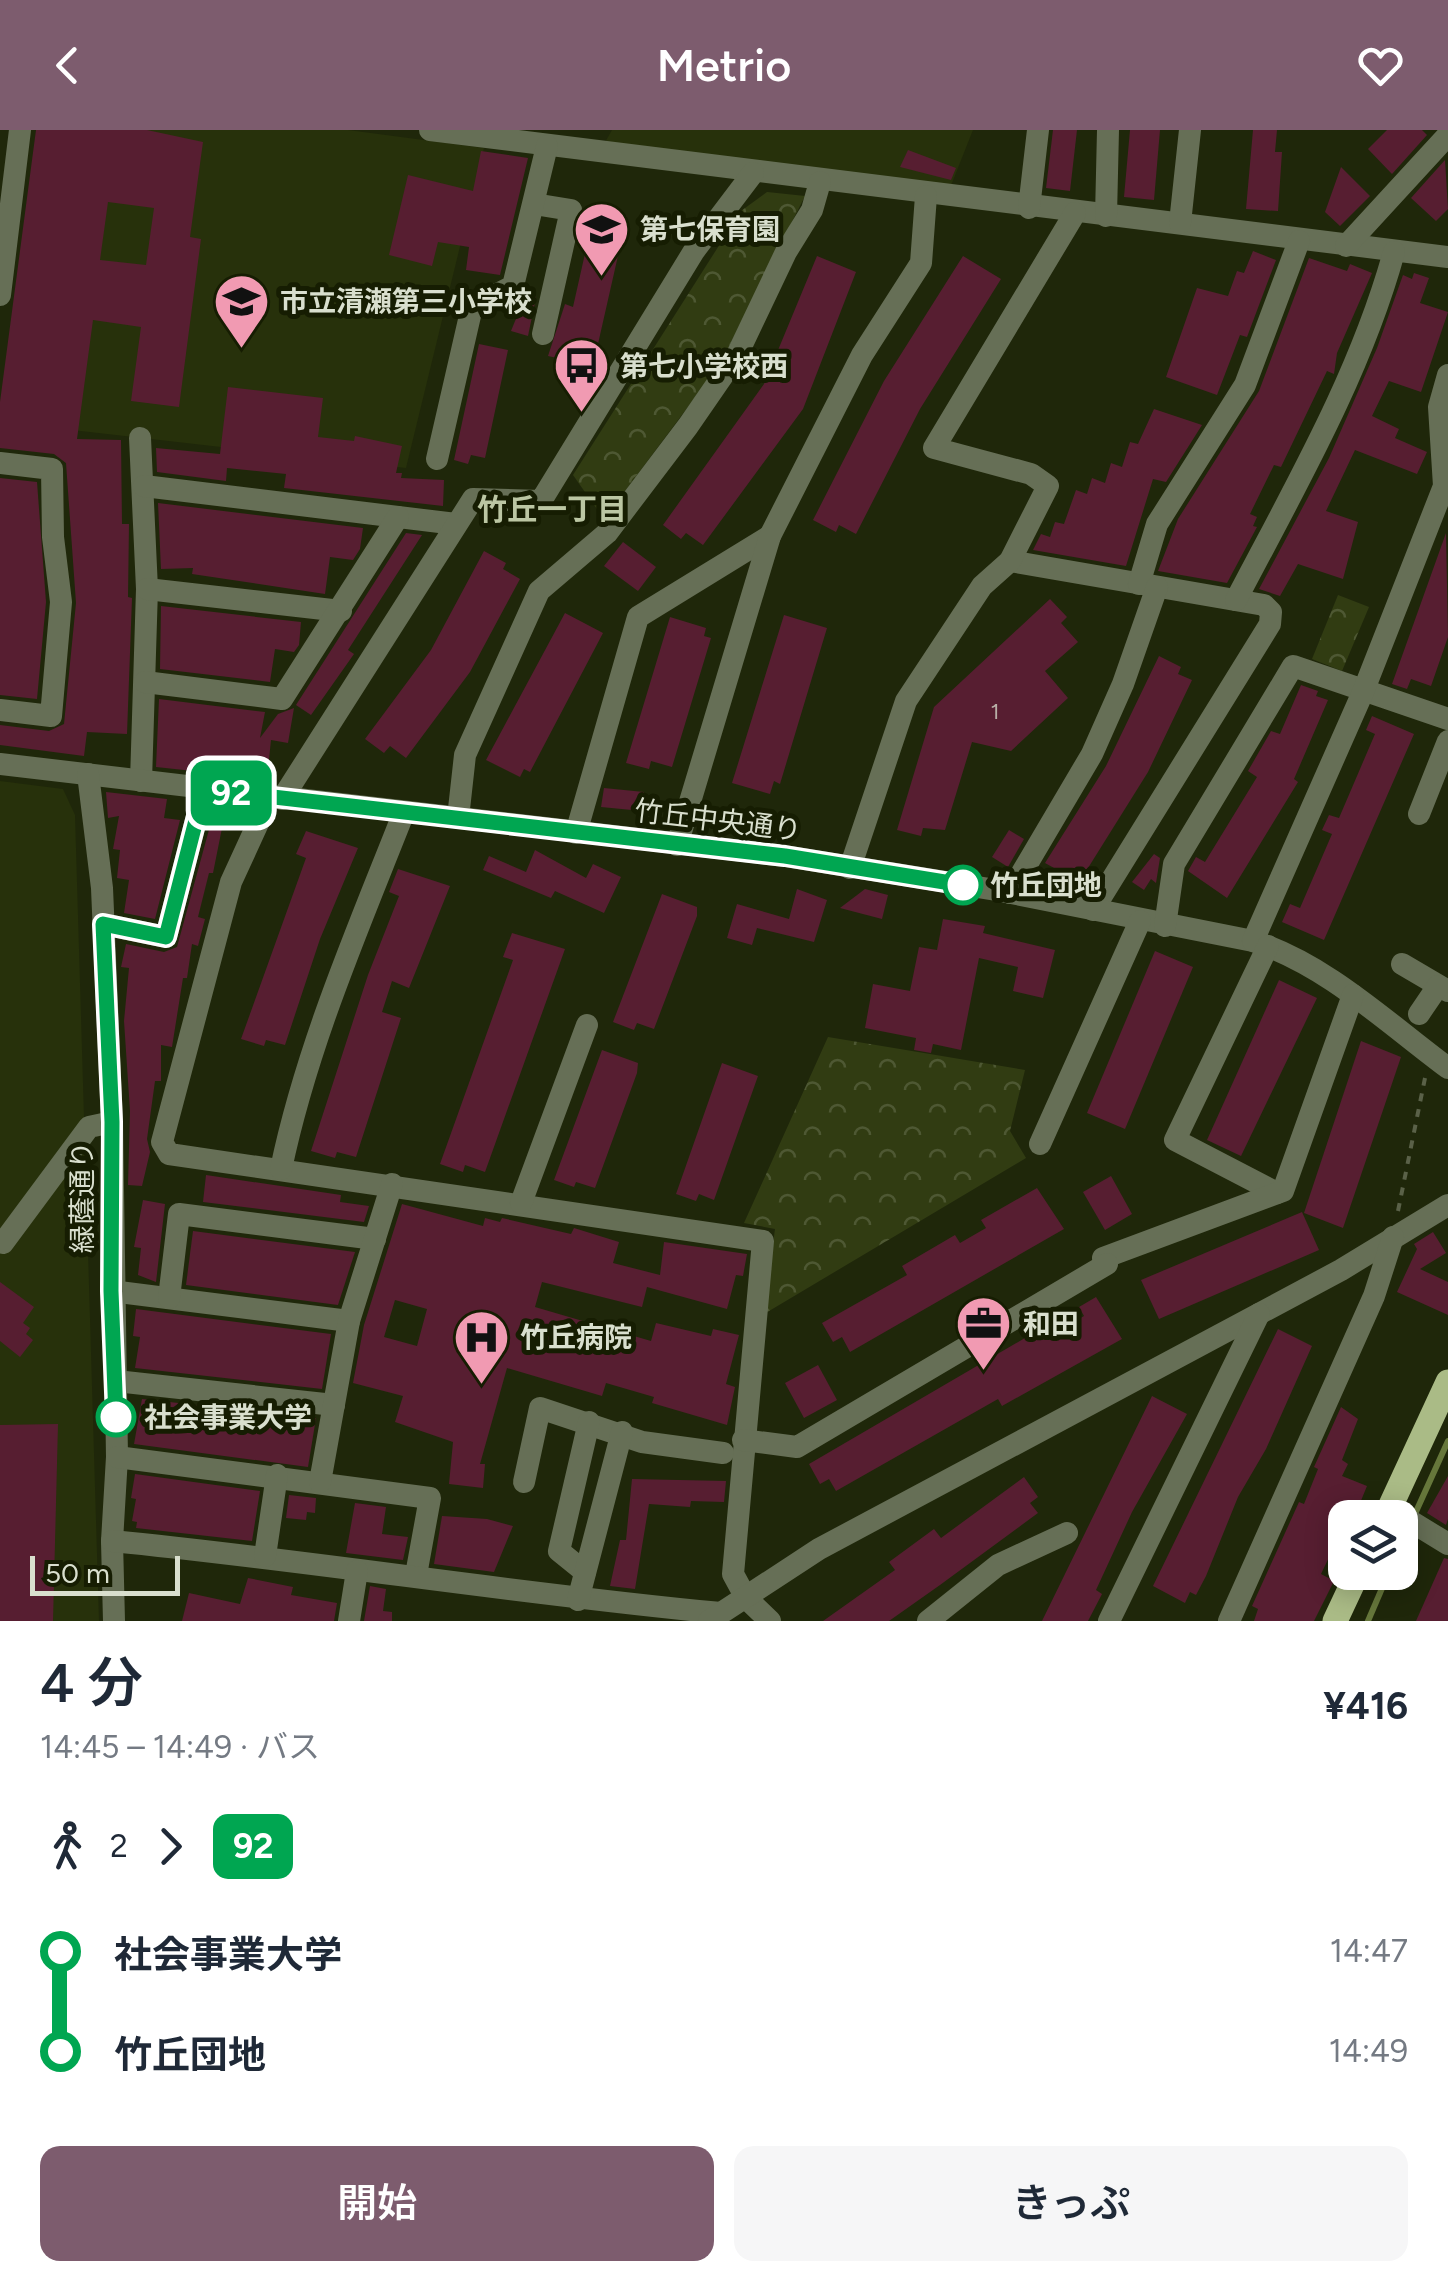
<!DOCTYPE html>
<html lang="ja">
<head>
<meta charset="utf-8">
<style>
	:root { --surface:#fff; --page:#f6f6f7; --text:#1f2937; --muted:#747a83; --accent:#7d5c6e }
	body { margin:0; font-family:Figtree,"Noto Sans JP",sans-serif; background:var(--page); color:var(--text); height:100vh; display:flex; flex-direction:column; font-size:38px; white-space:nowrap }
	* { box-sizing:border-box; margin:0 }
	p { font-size:32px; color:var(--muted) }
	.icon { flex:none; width:55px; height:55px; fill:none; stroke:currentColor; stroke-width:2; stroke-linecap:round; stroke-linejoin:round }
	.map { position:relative; height:1491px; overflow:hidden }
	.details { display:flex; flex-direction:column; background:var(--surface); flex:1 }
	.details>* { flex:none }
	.badge { padding:0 20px; border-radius:15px; font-size:35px; line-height:65px }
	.buttons { position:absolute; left:1328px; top:1370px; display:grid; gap:20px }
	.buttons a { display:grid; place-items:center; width:90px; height:90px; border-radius:20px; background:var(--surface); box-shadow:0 5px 25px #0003; font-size:50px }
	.scale { position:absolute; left:30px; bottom:25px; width:150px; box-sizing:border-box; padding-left:10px; border:5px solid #d9dfce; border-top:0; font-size:28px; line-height:35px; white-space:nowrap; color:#d9dfce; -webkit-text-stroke:8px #161d02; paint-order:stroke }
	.map>.badge { position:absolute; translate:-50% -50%; box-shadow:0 0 0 5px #fff }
	.legs { display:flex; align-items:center; gap:15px; height:110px; padding:0 40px; font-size:32px }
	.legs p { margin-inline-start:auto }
	.overview { display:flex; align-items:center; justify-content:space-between; height:170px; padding:0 40px }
	h1 { font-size:55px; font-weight:600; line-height:75px }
	.cta { display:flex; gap:20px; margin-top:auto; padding:20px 40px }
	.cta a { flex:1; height:115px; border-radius:20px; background:var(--accent); color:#fff; font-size:40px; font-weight:600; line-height:115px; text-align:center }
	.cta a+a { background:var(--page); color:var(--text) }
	ul { padding:0 40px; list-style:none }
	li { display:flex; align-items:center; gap:35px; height:100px; font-size:38px }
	li i { display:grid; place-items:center; width:15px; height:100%; margin:0 12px; background:currentColor }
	li i::after { content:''; width:25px; height:25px; margin:-12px; border:8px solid; border-radius:50%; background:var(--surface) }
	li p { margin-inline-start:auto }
	li:first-child i { background:linear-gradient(#0000 50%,currentColor 0) }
	li:last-child i { background:linear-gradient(currentColor 50%,#0000 0) }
	header { display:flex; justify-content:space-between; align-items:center; height:130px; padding:0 40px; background:var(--accent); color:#fff; font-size:45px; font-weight:600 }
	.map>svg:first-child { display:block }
</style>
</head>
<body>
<header><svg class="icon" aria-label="back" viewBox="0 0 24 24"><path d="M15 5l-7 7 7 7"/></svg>Metrio<svg class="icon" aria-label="heart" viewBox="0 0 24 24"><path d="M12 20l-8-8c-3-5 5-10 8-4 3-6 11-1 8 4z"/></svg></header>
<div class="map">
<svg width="1448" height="1491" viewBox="0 0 1448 1491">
	<defs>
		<pattern id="park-crowns" width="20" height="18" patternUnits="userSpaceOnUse" patternTransform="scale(2.5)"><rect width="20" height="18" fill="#313c12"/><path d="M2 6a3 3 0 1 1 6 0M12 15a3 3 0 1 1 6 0" fill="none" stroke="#4e5833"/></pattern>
	</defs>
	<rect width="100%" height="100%" fill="#1f270a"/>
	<!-- built -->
	<g fill="#27310b">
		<path d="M76 0H348L484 18 406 338 37 296Z"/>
		<path d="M612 0H973L948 63 604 14Z"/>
		<path d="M0 651 63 659 75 685 99 1491H0Z"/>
	</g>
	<!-- park -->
	<g fill="url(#park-crowns)">
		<path d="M767 62 805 66 720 234 604 389 573 345 741 81Z"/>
		<path d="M1338 465 1369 477 1342 541 1312 529Z"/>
		<path d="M828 907 1025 940 1010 1001 1026 1028 764 1184 775 1099 744 1093Z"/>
	</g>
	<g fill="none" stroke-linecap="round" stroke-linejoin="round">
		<!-- stream -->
		<g stroke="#66773b" stroke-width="6">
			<path d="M1400 1417 1448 1311"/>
			<path d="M1368 1491 1389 1442"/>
		</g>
	</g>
	<!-- building -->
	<g fill="#571e31" fill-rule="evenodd">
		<path d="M36 0H147L203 12 190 107 201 109 179 277 131 271 141 197 93 190 77 309 121 310 122 394H129L128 467 132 468 127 604 87 602 84 626 0 615V595L49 601 64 594 76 473 66 333 54 324 0 318V272ZM108 72 154 78 146 135 100 130Z"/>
		<path d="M1053 0H1077L1070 61 1046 58Z"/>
		<path d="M1130 0H1160L1154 70 1124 67Z"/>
		<path d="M1253 0H1277L1275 22H1282L1278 81 1246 79Z"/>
		<path d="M1387 0H1422L1427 5 1392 44 1368 19Z"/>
		<path d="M908 20 956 38 951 50 900 37Z"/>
		<path d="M481 21 528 28 500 145 466 140 469 117 438 112 432 136 389 125 408 45 473 61Z"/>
		<path d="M1445 30 1448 79 1436 91 1411 68Z"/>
		<path d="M1341 37 1370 66 1340 96 1325 82Z"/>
		<path d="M595 79 627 86 593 236 548 226 565 174 573 177Z"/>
		<path d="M1253 121 1276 130 1247 207 1240 205 1217 265 1166 247 1197 158 1228 166 1237 141 1244 143Z"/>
		<path d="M817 126 856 142 803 279 703 415 686 403 681 409 663 395 764 254Z"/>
		<path d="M963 126 1001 149 920 279 856 404 839 395 836 402 813 390 884 251Z"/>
		<path d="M1309 128 1347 141 1350 134 1372 143 1337 223 1334 244 1327 241 1281 337 1274 335 1250 384 1257 387 1253 396 1257 397 1227 453 1158 441 1178 389 1259 261Z"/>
		<path d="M1414 143 1429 148 1420 173 1448 182 1421 262 1389 251 1372 286 1399 299 1395 308 1427 322 1417 344 1355 320 1326 381 1358 392 1343 449 1298 434 1280 466 1259 459 1329 328 1377 218 1403 145 1412 149Z"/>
		<path d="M526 164 536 167 528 206 511 201Z"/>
		<path d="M479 214 508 220 485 328 471 325 468 334 454 330Z"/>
		<path d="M228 257 323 268 318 307 354 311 355 306 402 316 396 343H402L401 348 444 350 443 376 284 358 286 344 227 338 226 351 157 342 156 318 220 324Z"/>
		<path d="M1154 279 1202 295 1166 352 1153 349 1126 436 1033 420 1041 404 1050 407 1055 392 1064 394 1076 360 1087 364 1092 348 1105 353 1111 333 1122 337 1130 312 1138 314Z"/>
		<path d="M0 348 37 352 46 472 37 569 0 565Z"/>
		<path d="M158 373 363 398 360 419 353 430 330 427 325 464 192 444 193 438 161 439Z"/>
		<path d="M406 403 422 405 348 520 354 524 311 585 296 575Z"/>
		<path d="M1446 403 1448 507 1431 556 1411 549 1407 559 1392 554Z"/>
		<path d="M623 412 656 437 638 461 604 436Z"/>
		<path d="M484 421 506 433 503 439 520 449 470 542 406 628 390 616 384 623 365 609 431 520Z"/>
		<path d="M1050 469 1067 487 1061 493 1078 512 1045 541 1068 568 1011 621 972 612 945 700 923 698 921 706 897 700 934 577Z"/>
		<path d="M161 476 301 492 299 515 294 522 275 519 270 552 160 539Z"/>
		<path d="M565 483 603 503 530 642 524 639 520 647 486 630Z"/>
		<path d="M784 485 827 498 780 654 774 651 770 664 732 653Z"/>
		<path d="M670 487 706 498 704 506 711 508 672 637 651 631 649 639 626 633Z"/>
		<path d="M1159 526 1181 537 1178 544 1192 550 1148 642 1083 746 1069 739 1065 744 1045 733 1106 636Z"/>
		<path d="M1301 555 1318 561 1316 566 1328 570 1294 649 1298 652 1227 768 1188 741 1196 727 1205 732 1257 647 1248 641 1271 601 1280 604Z"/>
		<path d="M159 569 265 582 260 608 278 584 294 578 288 613 271 610 267 649 156 637Z"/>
		<path d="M1372 586 1414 604 1324 810 1282 792 1290 774 1300 778 1332 704 1322 700 1329 685 1339 688 1375 604 1366 600Z"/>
		<path d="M604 658 644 662 642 681 601 677Z"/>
		<path d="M106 662 167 669 164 688 180 690 155 789 124 783 129 750 117 748 120 720 113 719 119 686 108 688Z"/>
		<path d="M216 674 233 676 232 689 224 688 213 743H209L198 787 205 789 198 816 192 814 187 848H183L172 917 161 915V951H155L147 1009 150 1022 142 1056 128 1055 130 981 124 891 129 838 121 837 126 814 164 822 177 817Z"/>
		<path d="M1009 700 1024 709 1008 737 992 727Z"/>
		<path d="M306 701 358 718 320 809 285 915 266 910 264 916 241 909 306 728 296 724Z"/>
		<path d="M535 720 586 748 593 734 621 747 604 783 555 761 551 768 483 740 489 726 526 742Z"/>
		<path d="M1154 724 1160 728 1156 753 1151 749 1144 760 1132 752Z"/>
		<path d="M398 739 450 756 409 858 392 851 382 882 401 888 356 1027 337 1022 335 1028 311 1021 368 845 399 766 389 762Z"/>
		<path d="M797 759 827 770 814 812 757 798 752 815 727 808 737 774 789 789Z"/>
		<path d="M865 759 888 765 882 789 840 778Z"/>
		<path d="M662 764 697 777V786L654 899 637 893 634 900 613 892Z"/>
		<path d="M943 789 985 796 983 803 1055 820 1043 868 1013 861 1018 837 979 828 961 920 933 914 931 923 914 920 916 908 865 898 873 854 910 861 919 817 937 820Z"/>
		<path d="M512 803 565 819 485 1042 465 1035 463 1042 440 1034 513 830 503 827Z"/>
		<path d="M1155 821 1193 837 1125 999 1087 983Z"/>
		<path d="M1279 850 1317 868 1241 1026 1207 1010Z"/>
		<path d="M1361 911 1401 927 1343 1098 1304 1083Z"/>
		<path d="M602 920 638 933 637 943 595 1058 576 1052 574 1057 554 1050Z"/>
		<path d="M722 933 758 946 714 1070 699 1064 696 1071 676 1064Z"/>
		<path d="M206 1045 341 1065 340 1072 369 1076 364 1092 203 1072Z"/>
		<path d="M1111 1046 1132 1084 1105 1100 1083 1062Z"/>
		<path d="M1037 1058 1064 1099 850 1222 842 1207 833 1212 822 1193 907 1145 902 1136 955 1105 960 1113 986 1098 981 1090Z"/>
		<path d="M143 1070 165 1074 156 1152 138 1145 141 1118 134 1117Z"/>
		<path d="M402 1074 483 1096 485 1088 500 1092 502 1088 571 1104 574 1098 619 1112 613 1133 660 1145 664 1112 747 1124 743 1146 736 1145 727 1179 647 1157 642 1177 542 1152 535 1177 651 1211 656 1193 711 1206 713 1199 739 1205 726 1254 735 1257 727 1295 652 1273 654 1267 606 1253 602 1266 507 1238 480 1334H485L483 1358 449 1354 453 1312 395 1292 403 1266 353 1253 364 1195ZM395 1170 427 1179 417 1216 384 1207Z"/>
		<path d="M1302 1082 1319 1120 1159 1189 1141 1150Z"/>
		<path d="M193 1101 355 1122 338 1175 186 1155Z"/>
		<path d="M1433 1102 1446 1123 1420 1139 1448 1152V1185L1397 1162 1417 1119 1414 1114Z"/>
		<path d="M0 1152 34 1177 23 1193 30 1198 26 1204 33 1210 20 1227 0 1211Z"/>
		<path d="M1096 1167 1122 1209 1002 1276 998 1269 836 1361 829 1349 820 1354 809 1334 1037 1201 1042 1210 1084 1186 1079 1177Z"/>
		<path d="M136 1179 331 1204 322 1259 135 1238 140 1207 133 1206Z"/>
		<path d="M1278 1199 1312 1216 1266 1319 1238 1367 1206 1446 1196 1465 1190 1462 1185 1473 1153 1456Z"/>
		<path d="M818 1235 837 1270 804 1288 785 1253Z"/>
		<path d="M1152 1266 1187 1284 1132 1382 1096 1460 1102 1464 1088 1491H1042Z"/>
		<path d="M142 1269 316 1288 308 1337 134 1314Z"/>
		<path d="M1341 1277 1358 1289 1342 1330 1348 1334 1342 1346 1367 1356 1358 1378 1351 1375 1345 1382 1329 1417 1333 1419 1321 1444 1334 1451 1314 1491H1254L1258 1479 1252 1476 1299 1372 1304 1374 1318 1339 1314 1337Z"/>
		<path d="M58 1294 53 1491H0V1295Z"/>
		<path d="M135 1344 260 1361 252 1411 136 1398 137 1392 132 1391 136 1369 131 1368Z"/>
		<path d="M1448 1346V1389L1446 1395 1427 1383Z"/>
		<path d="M1024 1347 1038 1367 1030 1373 1038 1383 940 1455 889 1491H823L895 1440 889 1432 934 1399 941 1408Z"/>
		<path d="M632 1349 726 1351 724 1372 691 1371 690 1377 649 1374 635 1459 610 1456 620 1410H626Z"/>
		<path d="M289 1365 316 1368 315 1383 307 1382 306 1390 286 1388Z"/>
		<path d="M355 1373 386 1377 382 1404 408 1407 403 1430 346 1423Z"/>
		<path d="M442 1386 487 1389 513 1396 494 1442 434 1434Z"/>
		<path d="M1444 1428 1448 1429V1491H1416Z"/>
		<path d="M248 1448 293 1457 291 1465 337 1473 334 1491H182L189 1463 240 1474Z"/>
		<path d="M370 1456 386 1459 383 1481 392 1482V1491H364Z"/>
	</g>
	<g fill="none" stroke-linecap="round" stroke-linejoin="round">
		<!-- path -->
		<path stroke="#5a6148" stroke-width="4" stroke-dasharray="8 8" stroke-linecap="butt" d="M1398 1081 1425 948"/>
		<!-- minor -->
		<g stroke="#666f56" stroke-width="22">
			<path d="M430 0 1448 127"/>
			<path d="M534 74 571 80 543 204"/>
			<path d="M1029 78 1038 0"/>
			<path d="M1106 86 1108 0"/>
			<path d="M1180 93 1190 0"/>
			<path d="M1346 116 1448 5"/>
			<path d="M0 165 20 0"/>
			<path d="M140 308 147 459 141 651"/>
			<path d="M437 329 472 177 513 156 547 16"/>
			<path d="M0 333 52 339 53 407 61 472 51 586 0 580"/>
			<path d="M144 356 456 394"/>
			<path d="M1010 431 1264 475 1271 482 1270 494 1093 780"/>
			<path d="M1139 454 1157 394 1245 255 1299 111"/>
			<path d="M147 459 341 481"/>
			<path d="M1236 470C1295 357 1360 245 1394 122"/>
			<path d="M145 552 282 569 398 387"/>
			<path d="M0 634 785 726 996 760 1253 811C1327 835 1386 892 1448 938"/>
			<path d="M88 644 102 758 112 992 117 1327 112 1411 114 1491"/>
			<path d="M270 667 231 752 162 1012 169 1024 763 1111 733 1444 746 1468 770 1491"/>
			<path d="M282 669 473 369 541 371 694 121 753 43"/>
			<path d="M1419 684 1448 611"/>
			<path d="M458 688 465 625 539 461 607 403 688 296 737 225 786 122 812 80 820 52"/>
			<path d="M576 703 638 487 770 406"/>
			<path d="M677 715 770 406 862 225 921 133 926 66"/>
			<path d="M850 738 906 571 982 456 1010 431 1048 356 1031 344 934 318 1075 83"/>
			<path d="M1010 763 1092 624 1123 554 1157 457"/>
			<path d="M103 794 166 807 204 659"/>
			<path d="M1165 796 1174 734 1293 536 1448 589"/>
			<path d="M1253 811 1363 562 1444 356 1439 277 1448 245"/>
			<path d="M1268 816 1175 1010 1277 1063"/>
			<path d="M1402 834 1448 861"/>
			<path d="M1419 884 1438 856"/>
			<path d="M1040 1014 1140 791"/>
			<path d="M281 1039C307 915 358 799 404 682"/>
			<path d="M521 1073 587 895"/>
			<path d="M3 1113 89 997 112 992"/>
			<path d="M1103 1128 1283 1061 1353 865"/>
			<path d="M111 1161 349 1191"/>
			<path d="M169 1168 179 1084 375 1109"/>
			<path d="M116 1251 334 1275"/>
			<path d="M743 1310 797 1317 1107 1134"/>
			<path d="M117 1327 430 1368 416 1445"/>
			<path d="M320 1352 349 1191 392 1054"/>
			<path d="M524 1352 540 1278 642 1312 723 1323"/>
			<path d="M1389 1378 1448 1414"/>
			<path d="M112 1411C316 1431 517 1464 721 1483"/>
			<path d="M265 1426 277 1345"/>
			<path d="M585 1442 559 1421 589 1292"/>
			<path d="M578 1470 622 1302"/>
			<path d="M349 1491 357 1441"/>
			<path d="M709 1491 819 1419 1341 1140 1448 1075"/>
			<path d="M928 1491 998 1435 1067 1403"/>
			<path d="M1109 1491 1259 1184"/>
			<path d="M1229 1491 1374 1166 1393 1107"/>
		</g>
		<!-- major -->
		<g stroke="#aabb86" stroke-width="25">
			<path d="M1385 1388 1448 1252"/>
			<path d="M1335 1491 1358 1442"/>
		</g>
	</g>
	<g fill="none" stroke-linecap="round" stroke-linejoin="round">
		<defs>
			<path id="line-1" d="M116 1287 111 1161 112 992 103 794 166 807 204 659 785 726 963 755"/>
		</defs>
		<!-- line-1 casing -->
		<use href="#line-1" stroke="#fff" stroke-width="22"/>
		<!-- line-1 -->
		<use href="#line-1" stroke="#00a651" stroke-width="15"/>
	</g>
	<!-- icons -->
	<defs>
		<symbol id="school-pin" viewBox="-11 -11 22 30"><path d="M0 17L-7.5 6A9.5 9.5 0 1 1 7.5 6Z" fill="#f19ab2" stroke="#161d02"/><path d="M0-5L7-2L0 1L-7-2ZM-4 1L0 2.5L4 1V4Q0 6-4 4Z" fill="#111"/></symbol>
		<symbol id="bus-pin" viewBox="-11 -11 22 30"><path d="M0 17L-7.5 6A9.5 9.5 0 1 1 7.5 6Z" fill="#f19ab2" stroke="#161d02"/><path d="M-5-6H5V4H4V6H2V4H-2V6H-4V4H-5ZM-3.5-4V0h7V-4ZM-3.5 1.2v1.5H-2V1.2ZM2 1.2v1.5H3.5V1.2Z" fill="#111"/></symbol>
		<symbol id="office-pin" viewBox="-11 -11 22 30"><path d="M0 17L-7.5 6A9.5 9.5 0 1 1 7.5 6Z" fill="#f19ab2" stroke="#161d02"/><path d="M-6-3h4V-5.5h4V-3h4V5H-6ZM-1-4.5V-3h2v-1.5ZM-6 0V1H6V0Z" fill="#111"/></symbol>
		<symbol id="hospital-pin" viewBox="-11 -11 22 30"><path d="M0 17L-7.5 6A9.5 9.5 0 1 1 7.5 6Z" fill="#f19ab2" stroke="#161d02"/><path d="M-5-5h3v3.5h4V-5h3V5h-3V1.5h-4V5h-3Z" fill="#111"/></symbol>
	</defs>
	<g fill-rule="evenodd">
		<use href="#school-pin" x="570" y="68" width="63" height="86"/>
		<use href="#school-pin" x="210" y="140" width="63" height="86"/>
		<use href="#bus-pin" x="550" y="204" width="63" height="86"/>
		<use href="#office-pin" x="952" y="1162" width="63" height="86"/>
		<use href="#hospital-pin" x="450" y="1176" width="63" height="86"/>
	</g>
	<!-- markers -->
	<g fill="#fff" stroke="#00a651" stroke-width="5">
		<circle cx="963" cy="755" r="18"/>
		<circle cx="116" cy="1287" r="18"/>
	</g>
	<g text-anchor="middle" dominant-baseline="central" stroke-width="10" stroke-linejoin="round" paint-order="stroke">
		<!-- number labels -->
		<g font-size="22" fill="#b8afa7">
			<text x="995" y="581">1</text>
		</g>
		<!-- poi labels -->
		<g font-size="28" font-weight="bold" fill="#d9dfce" stroke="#161d02" text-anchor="start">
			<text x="640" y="99">第七保育園</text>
			<text x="280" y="171">市立清瀬第三小学校</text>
			<text x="620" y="236">第七小学校西</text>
			<text x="1023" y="1194">和田</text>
			<text x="520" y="1207">竹丘病院</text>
		</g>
		<!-- street labels -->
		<g font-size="28" fill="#d9dfce" stroke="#161d02">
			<text transform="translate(718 690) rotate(7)">竹丘中央通り</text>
			<text transform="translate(82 1067) rotate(-90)">緑蔭通り</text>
		</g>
		<!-- stop labels -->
		<g font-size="28" font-weight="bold" fill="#d9dfce" stroke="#161d02" text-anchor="start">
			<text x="990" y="755">竹丘団地</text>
			<text x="144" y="1287">社会事業大学</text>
		</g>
		<!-- neighbourhood labels -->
		<g font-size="30" font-weight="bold" fill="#bbc6a3" stroke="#161d02">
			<text x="552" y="379">竹丘一丁目</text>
		</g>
	</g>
</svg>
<div class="buttons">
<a><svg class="icon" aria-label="layers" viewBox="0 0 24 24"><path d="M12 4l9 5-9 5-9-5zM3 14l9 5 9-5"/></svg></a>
</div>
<div class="scale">50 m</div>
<b class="badge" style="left:231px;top:663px;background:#00a651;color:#fff">92</b>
</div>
<section class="details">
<div class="overview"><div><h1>4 分</h1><p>14:45 – 14:49 · バス</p></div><b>¥416</b></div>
<div class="legs"><svg class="icon" aria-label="walk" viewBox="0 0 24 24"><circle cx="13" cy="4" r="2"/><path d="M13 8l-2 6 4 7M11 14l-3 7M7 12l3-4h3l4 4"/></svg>2<svg class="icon" aria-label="forward" viewBox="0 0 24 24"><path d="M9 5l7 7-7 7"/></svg><b class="badge" style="background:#00a651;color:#fff">92</b></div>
<ul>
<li><i style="color:#00a651"></i><b>社会事業大学</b><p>14:47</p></li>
<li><i style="color:#00a651"></i><b>竹丘団地</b><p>14:49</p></li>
</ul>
<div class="cta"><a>開始</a><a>きっぷ</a></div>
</section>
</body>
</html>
